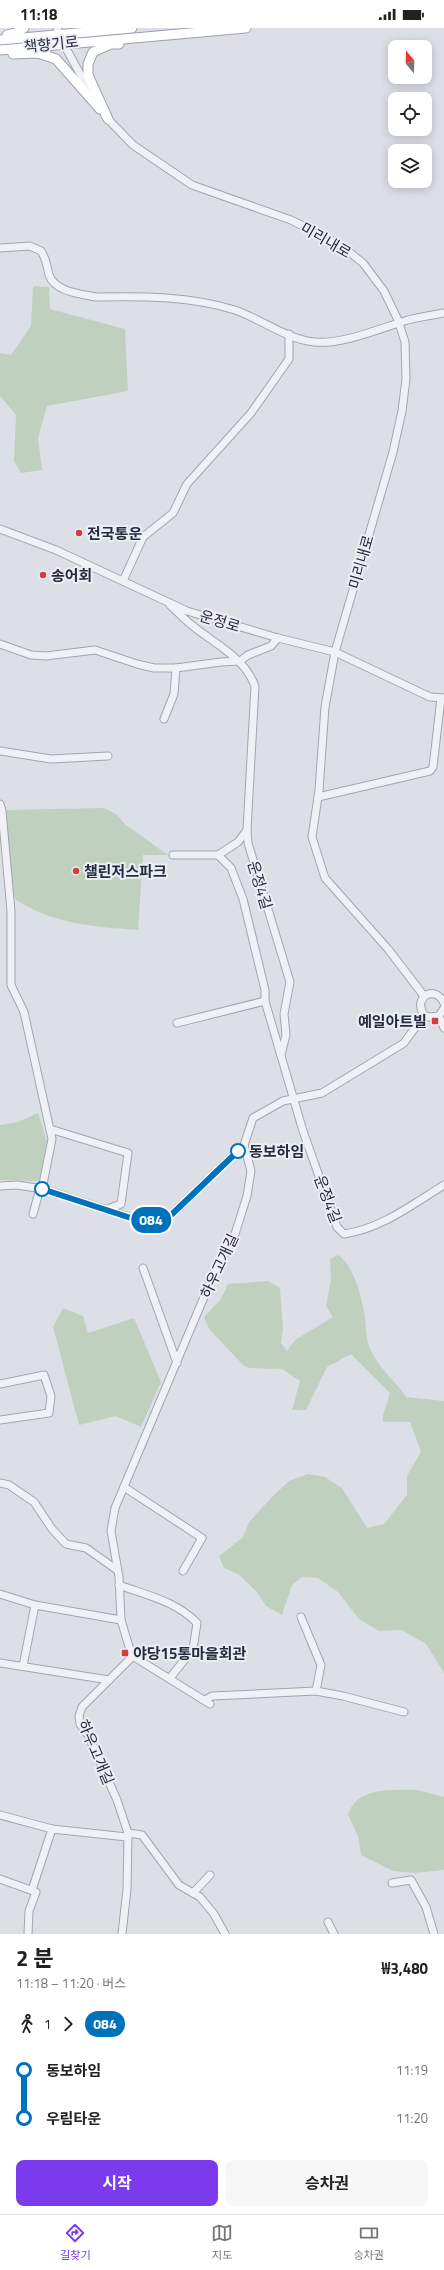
<!DOCTYPE html>
<html lang="ko">
<head>
<meta charset="utf-8">
<style>
	:root { --surface:#fff; --page:#f6f6f6; --text:#222; --muted:#767676; --line:#e0e0e0; --accent:#7c3aed }
	body { margin:0; font-family:"Titillium Web","Noto Sans KR",sans-serif; background:var(--page); color:var(--text); height:100vh; display:flex; flex-direction:column; font-size:15px; white-space:nowrap }
	* { box-sizing:border-box; margin:0 }
	p { font-size:13px; color:var(--muted) }
	.icon { flex:none; width:22px; height:22px; fill:none; stroke:currentColor; stroke-width:2; stroke-linecap:round; stroke-linejoin:round }
	.map { position:relative; height:1906px; overflow:hidden }
	.side { display:flex; flex-direction:column; background:var(--surface); flex:1 }
	.side>* { flex:none }
	.badge { padding:0 8px; border-radius:13px; font-size:14px; line-height:26px }
	.needle { width:26px; rotate:341deg }
	.tools { position:absolute; left:388px; top:12px; display:grid; gap:8px }
	.tools a { display:grid; place-items:center; width:44px; height:44px; border-radius:8px; background:var(--surface); box-shadow:0 2px 10px #0003; font-size:20px }
	.map>.badge { position:absolute; translate:-50% -50%; box-shadow:0 0 0 2px #fff }
	.legs { display:flex; align-items:center; gap:6px; height:44px; padding:0 16px; font-size:13px }
	.legs p { margin-inline-start:auto }
	.overview { display:flex; align-items:center; justify-content:space-between; height:68px; padding:0 16px }
	h1 { font-size:22px; font-weight:700; line-height:30px }
	.cta { display:flex; gap:8px; margin-top:auto; padding:8px 16px }
	.cta a { flex:1; height:46px; border-radius:8px; background:var(--accent); color:#fff; font-size:16px; font-weight:700; line-height:46px; text-align:center }
	.cta a+a { background:var(--page); color:var(--text) }
	ul { padding:0 16px; list-style:none }
	li { display:flex; align-items:center; gap:14px; height:48px; font-size:15px }
	li i { display:grid; place-items:center; width:6px; height:100%; margin:0 5px; background:currentColor }
	li i::after { content:''; width:10px; height:10px; margin:-5px; border:3px solid; border-radius:50%; background:var(--surface) }
	li p { margin-inline-start:auto }
	li:first-child i { background:linear-gradient(#0000 50%,currentColor 0) }
	li:last-child i { background:linear-gradient(currentColor 50%,#0000 0) }
	.status { display:flex; justify-content:space-between; align-items:center; height:28px; padding:0 20px; background:var(--surface); direction:ltr }
	.status svg { height:11px; fill:currentColor }
	.dock { display:flex; justify-content:space-around; align-items:center; height:56px; border-top:1px solid var(--line); background:var(--surface); font-size:11px; color:var(--muted) }
	.dock a { display:grid; justify-items:center; gap:2px }
	.dock .on { color:var(--accent) }
	.map>svg:first-child { display:block }
</style>
</head>
<body>
<div class="status"><b>11:18</b><svg viewBox="0 0 49 12"><path d="M0 12V9h3v3zM5 12V6h3v6zM10 12V3h3v9zM15 12V0h3v12zM26 1h20v11H26zM47 4h2v5h-2z"/></svg></div>
<div class="map">
<svg width="444" height="1906" viewBox="0 0 444 1906">
	<rect width="100%" height="100%" fill="#dddfe7"/>
	<!-- green -->
	<g fill="#bfd1be">
		<path d="M33 258 49 259 50 281 125 301 128 363 47 378 38 410 42 442 21 445 14 433 16 387 0 368V325L11 327 31 298Z"/>
		<path d="M104 780 116 786 126 797 168 827H143L138 902C95 899 53 896 16 872L11 859 6 782Z"/>
		<path d="M38 1085 47 1114 39 1153 0 1152V1097L18 1094Z"/>
		<path d="M338 1227C355 1239 362 1270 365 1290 366 1298 366 1307 368 1315 376 1339 393 1349 406 1369L444 1373V1645L426 1616 402 1602 379 1603 359 1591 338 1564 318 1550 302 1549 292 1557 282 1587 266 1578 257 1564 238 1546 224 1540 219 1528 243 1509 249 1494 274 1467 289 1453 308 1446 325 1449 342 1460 367 1500 384 1496 407 1467V1448L421 1424 410 1394H383V1387L390 1365 351 1326 327 1339 306 1382H292L300 1353 282 1341 249 1340 243 1337 209 1301 204 1289 221 1271 228 1256 268 1253 280 1260 283 1301 281 1315 287 1323 295 1312 333 1289 326 1278 331 1252 330 1231Z"/>
		<path d="M63 1280 83 1288 88 1305 134 1290 161 1354 141 1399 116 1388 79 1397 53 1299Z"/>
		<path d="M418 1762 444 1769V1842L414 1845 393 1843 361 1827 358 1808 348 1787C357 1758 393 1762 418 1762Z"/>
	</g>
	<g fill="none" stroke-linecap="round" stroke-linejoin="round">
		<defs>
			<g id="minor">
				<path d="M57 0 63 15 93 69"/>
				<path d="M105 88 133 117 192 157 291 192 339 216 363 235 384 263 398 292 405 314 406 351 402 383 393 424 335 624 325 679 319 762 312 809 325 850 388 921 424 968"/>
				<path d="M0 220 30 218 41 223C46 230 47 238 49 247 55 264 81 266 96 269 144 268 189 268 235 282 261 291 286 311 314 314 342 317 381 300 408 292 420 289 432 287 444 285"/>
				<path d="M0 501 56 522 187 583 278 610 335 624 430 669 444 670"/>
				<path d="M123 553 143 509 173 485 187 456 251 385 289 331V306"/>
				<path d="M170 577C178 584 185 592 193 598 216 617 244 629 255 658L247 802 238 814 218 827"/>
				<path d="M0 616 31 627 46 628 95 622 137 636 154 640H176"/>
				<path d="M164 691 174 666 176 640 221 634 240 633 248 627 271 618 278 610"/>
				<path d="M0 723 51 731 108 728"/>
				<path d="M318 769 430 743 433 739 441 670"/>
				<path d="M0 776 2 783 11 883V957L24 984 52 1111 42 1161 39 1164 33 1186"/>
				<path d="M247 802 248 815 290 954 284 986 286 1007 281 1027"/>
				<path d="M173 827H218L231 840 243 871 265 962V973L303 1103 337 1199 344 1206C381 1201 413 1176 444 1157"/>
				<path d="M424 987C412 969 435 956 444 975"/>
				<path d="M424 987 429 989 439 988"/>
				<path d="M439 988 444 1000"/>
				<path d="M439 988 444 980"/>
				<path d="M177 995 265 973"/>
				<path d="M50 1101 128 1125 121 1176 105 1182"/>
				<path d="M0 1158 17 1157 43 1161 141 1193 168 1190 244 1117"/>
				<path d="M143 1240 177 1335"/>
				<path d="M0 1356 44 1347 51 1368 49 1385 0 1392"/>
				<path d="M0 1455 9 1457 34 1474 52 1501 66 1516 86 1520 117 1542"/>
				<path d="M124 1459 202 1510 183 1543"/>
				<path d="M119 1557C146 1567 176 1573 197 1595L193 1621 170 1650"/>
				<path d="M0 1566 35 1577"/>
				<path d="M301 1589 321 1637 316 1663"/>
				<path d="M131 1627 210 1676"/>
				<path d="M0 1635 109 1652"/>
				<path d="M23 1638 35 1577 121 1592"/>
				<path d="M205 1672 212 1668 316 1663 343 1668 404 1684"/>
				<path d="M0 1787 52 1801"/>
				<path d="M128 1805 142 1807 179 1857 200 1869 214 1886 225 1906"/>
				<path d="M0 1851 36 1864 29 1883 28 1906"/>
				<path d="M392 1855 411 1852 426 1879 434 1906"/>
				<path d="M32 1862 52 1801 127 1809"/>
				<path d="M193 1865 210 1847"/>
				<path d="M328 1894 334 1906"/>
				<path d="M122 1906 127 1861 128 1805 117 1772 88 1707 80 1696 79 1688 82 1679 131 1630V1625L121 1592 119 1549 111 1503 115 1480 215 1243 235 1206 247 1168 251 1143 244 1117 253 1090 283 1073 322 1065 404 1015 424 987"/>
			</g>
			<g id="major">
				<path d="M7 7 16 5 24 0"/>
				<path d="M0 12 132 0"/>
				<path d="M0 22 246 0"/>
				<path d="M13 26 38 25 56 31 100 81"/>
				<path d="M108 91 88 47V36L93 24 111 16H119"/>
			</g>
		</defs>
		<!-- minor casing -->
		<use href="#minor" stroke="#a2a5b1" stroke-width="9"/>
		<!-- major casing -->
		<use href="#major" stroke="#9ca1b3" stroke-width="11"/>
		<!-- minor -->
		<use href="#minor" stroke="#f0f1f5" stroke-width="7"/>
		<!-- major -->
		<use href="#major" stroke="#fff" stroke-width="9"/>
	</g>
	<g fill="none" stroke-linecap="round" stroke-linejoin="round">
		<defs>
			<path id="line-1" d="M42 1161 140 1193 168 1190 238 1123"/>
		</defs>
		<!-- line-1 casing -->
		<use href="#line-1" stroke="#fff" stroke-width="9"/>
		<!-- line-1 -->
		<use href="#line-1" stroke="#0072bc" stroke-width="6"/>
	</g>
	<!-- markers -->
	<g fill="#d13f3d" stroke="#eceef5" stroke-width="1.5">
		<circle cx="79" cy="505" r="4"/>
		<circle cx="43" cy="547" r="4"/>
		<circle cx="76" cy="843" r="4"/>
		<rect x="431" y="989" width="8" height="8" rx="2"/>
		<rect x="121" y="1621" width="8" height="8" rx="2"/>
	</g>
	<g fill="#fff" stroke="#0072bc" stroke-width="2">
		<circle cx="238" cy="1123" r="7"/>
		<circle cx="42" cy="1161" r="7"/>
	</g>
	<g text-anchor="middle" dominant-baseline="central" stroke-width="4" stroke-linejoin="round" paint-order="stroke">
		<!-- street labels -->
		<g font-size="15" fill="#262b3e" stroke="#eceef5">
			<text transform="translate(51 16) rotate(-6)">책향기로</text>
			<text transform="translate(326 212) rotate(30)">미리내로</text>
			<text transform="translate(361 534) rotate(-74)">미리내로</text>
			<text transform="translate(220 593) rotate(17)">운정로</text>
			<text transform="translate(260 857) rotate(73)">운정4길</text>
			<text transform="translate(328 1171) rotate(69)">운정4길</text>
			<text transform="translate(219 1238) rotate(-65)">하우고개길</text>
			<text transform="translate(96 1724) rotate(67)">하우고개길</text>
		</g>
		<!-- poi labels -->
		<g font-size="15" font-weight="bold" fill="#262b3e" stroke="#eceef5" text-anchor="start">
			<text x="87" y="505">전국통운</text>
			<text x="51" y="547">송어회</text>
			<text x="84" y="843">챌린저스파크</text>
			<text x="427" y="993" text-anchor="end">예일아트빌</text>
			<text x="133" y="1625">야당15통마을회관</text>
		</g>
		<!-- stop labels -->
		<g font-size="15" font-weight="bold" fill="#262b3e" stroke="#eceef5" text-anchor="start">
			<text x="249" y="1123">동보하임</text>
		</g>
	</g>
</svg>
<div class="tools">
<a><svg class="needle" viewBox="-14 -14 28 28"><path d="M0-13l5 13h-10z" fill="#e53935"/><path d="M0 13l5-13h-10z" fill="#767676"/></svg></a>
<a><svg class="icon" aria-label="locate" viewBox="0 0 24 24"><circle cx="12" cy="12" r="6"/><path d="M12 2v4M12 18v4M2 12h4M18 12h4"/></svg></a>
<a><svg class="icon" aria-label="layers" viewBox="0 0 24 24"><path d="M12 4l9 5-9 5-9-5zM3 14l9 5 9-5"/></svg></a>
</div>
<b class="badge" style="left:151px;top:1192px;background:#0072bc;color:#fff">084</b>
</div>
<section class="side">
<div class="overview"><div><h1>2 분</h1><p>11:18 – 11:20 · 버스</p></div><b>₩3,480</b></div>
<div class="legs"><svg class="icon" aria-label="walk" viewBox="0 0 24 24"><circle cx="13" cy="4" r="2"/><path d="M13 8l-2 6 4 7M11 14l-3 7M7 12l3-4h3l4 4"/></svg>1<svg class="icon" aria-label="forward" viewBox="0 0 24 24"><path d="M9 5l7 7-7 7"/></svg><b class="badge" style="background:#0072bc;color:#fff">084</b></div>
<ul>
<li><i style="color:#0072bc"></i><b>동보하임</b><p>11:19</p></li>
<li><i style="color:#0072bc"></i><b>우림타운</b><p>11:20</p></li>
</ul>
<div class="cta"><a>시작</a><a>승차권</a></div>
</section>
<nav class="dock">
<a class="on"><svg class="icon" aria-label="directions" viewBox="0 0 24 24"><path d="M12 3l9 9-9 9-9-9zM9 14v-3h6M13 9l2 2-2 2"/></svg>길찾기</a>
<a><svg class="icon" aria-label="map" viewBox="0 0 24 24"><path d="M3 6l6-2 6 2 6-2v14l-6 2-6-2-6 2zM9 4v14M15 6v14"/></svg>지도</a>
<a><svg class="icon" aria-label="tickets" viewBox="0 0 24 24"><path d="M3 7h18v10H3zM15 7v10"/></svg>승차권</a>
</nav>
</body>
</html>
